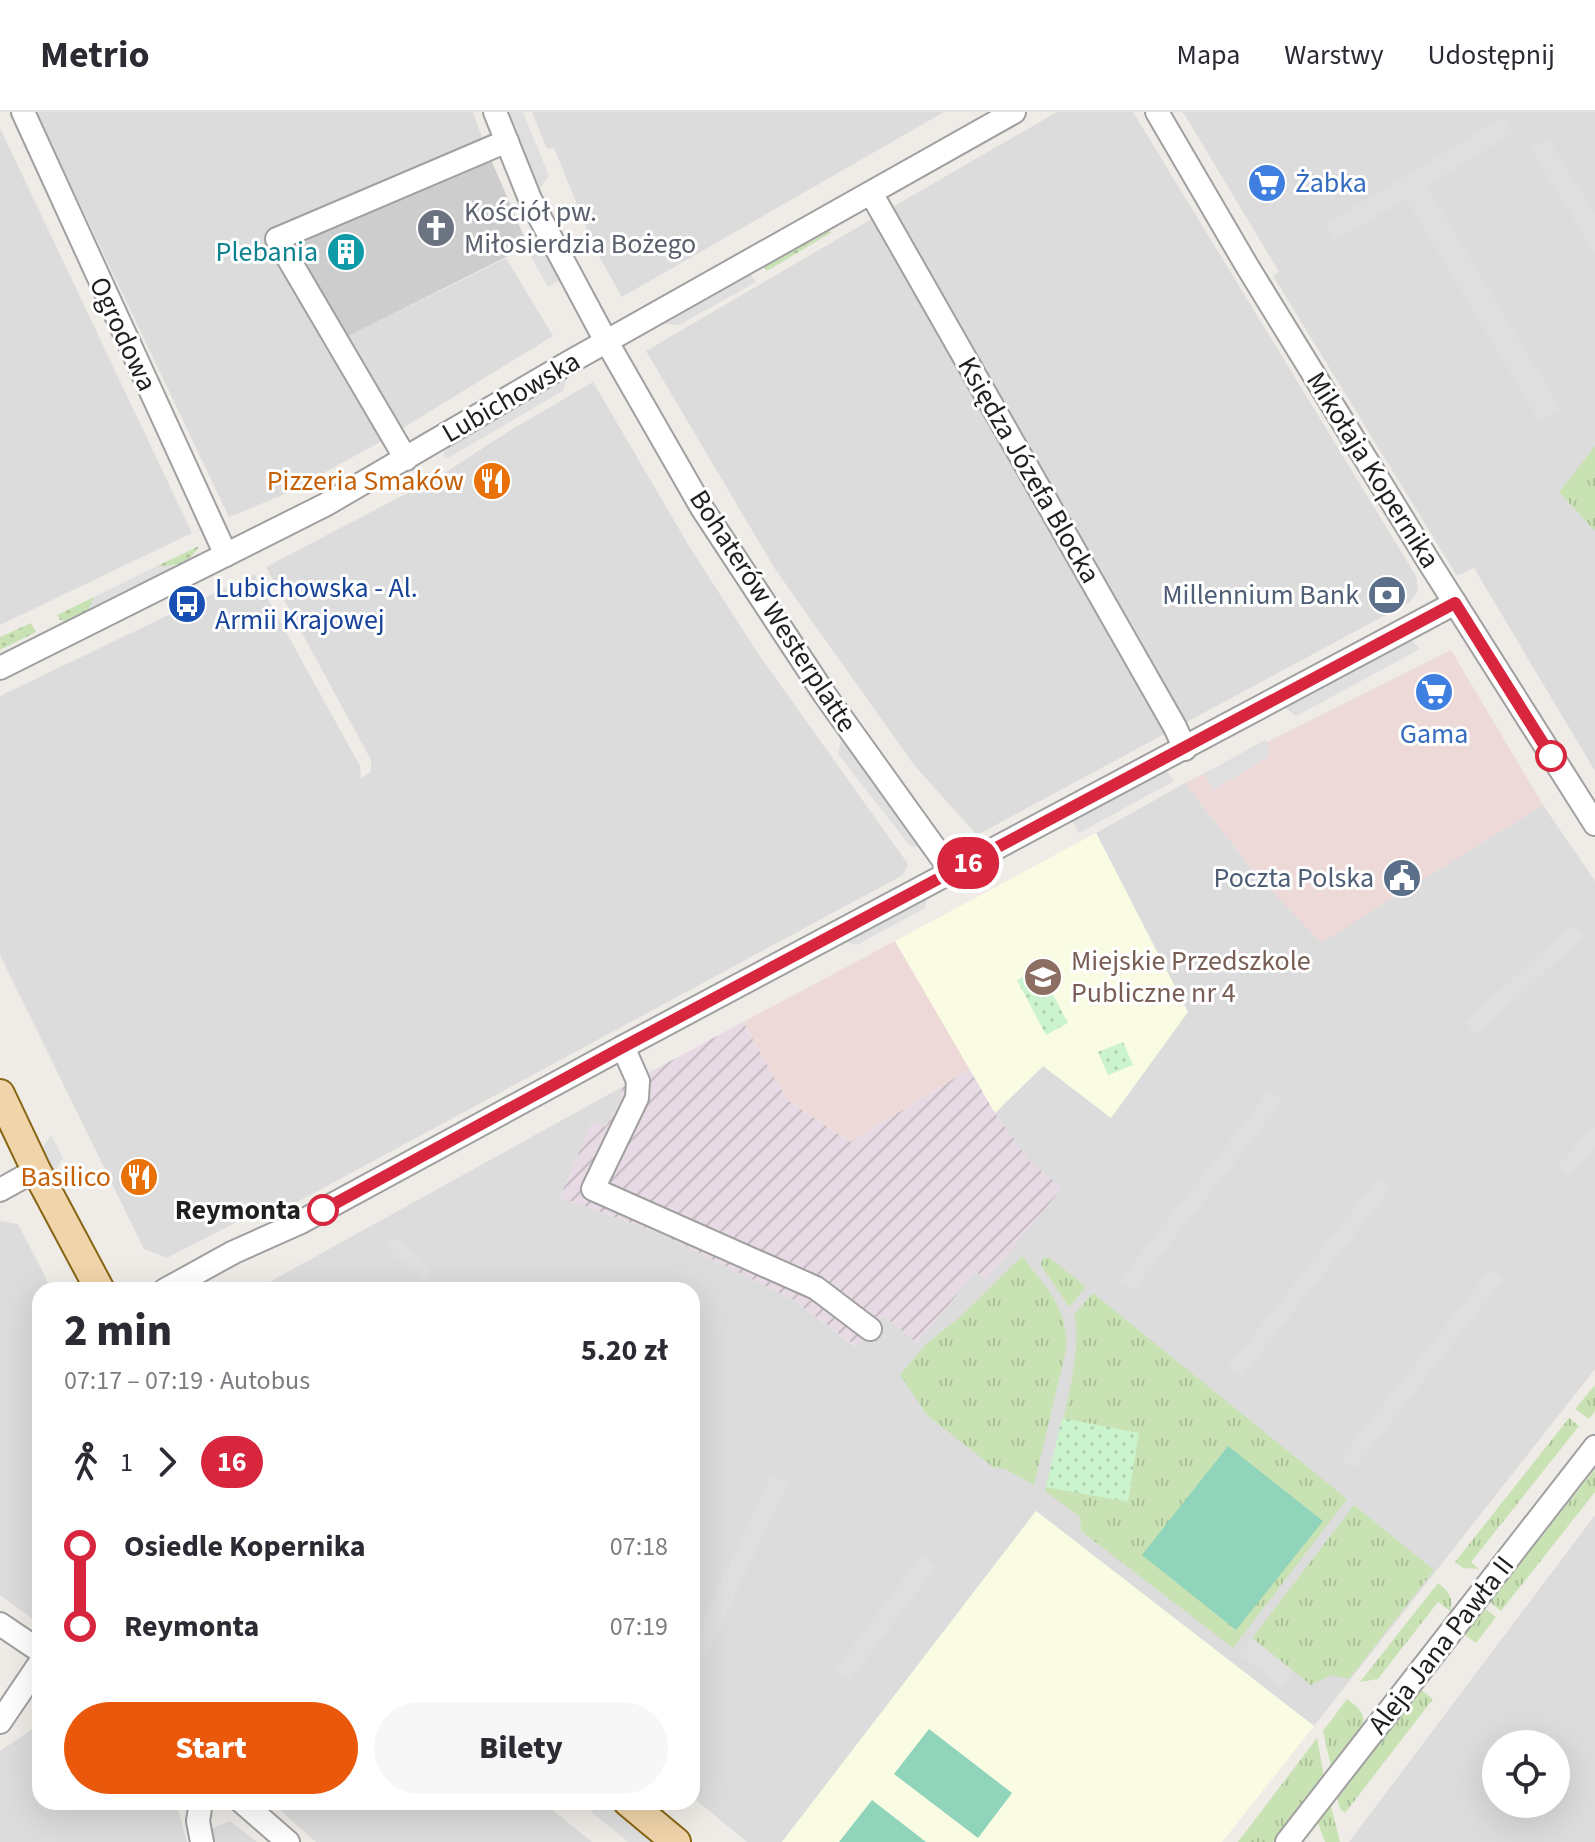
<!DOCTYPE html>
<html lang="pl">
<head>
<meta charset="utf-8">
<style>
	:root { --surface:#fff; --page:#f7f7f7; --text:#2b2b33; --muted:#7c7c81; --line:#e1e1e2; --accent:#ea580c }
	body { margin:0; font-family:"Source Sans 3",sans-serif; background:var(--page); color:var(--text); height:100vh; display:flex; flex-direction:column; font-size:30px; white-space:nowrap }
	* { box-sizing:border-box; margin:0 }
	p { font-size:26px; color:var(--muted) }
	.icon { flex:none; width:44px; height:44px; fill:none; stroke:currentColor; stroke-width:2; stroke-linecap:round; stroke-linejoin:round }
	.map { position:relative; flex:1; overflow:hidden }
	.drawer { position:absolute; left:32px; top:1170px; width:668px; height:528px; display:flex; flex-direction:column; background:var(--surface); border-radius:24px; box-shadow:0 8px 32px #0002 }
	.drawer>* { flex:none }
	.badge { padding:0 16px; border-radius:26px; font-size:28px; line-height:52px }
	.tools { position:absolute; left:1482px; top:1618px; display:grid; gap:16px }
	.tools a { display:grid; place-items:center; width:88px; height:88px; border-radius:50%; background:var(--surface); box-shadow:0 8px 32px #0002; font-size:40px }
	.map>.badge { position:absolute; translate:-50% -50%; box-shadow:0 0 0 4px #fff }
	.legs { display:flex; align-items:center; gap:12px; height:88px; padding:0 32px; font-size:26px }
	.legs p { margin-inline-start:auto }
	.head { display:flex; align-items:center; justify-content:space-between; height:136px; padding:0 32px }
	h1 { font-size:44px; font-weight:800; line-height:60px }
	.primary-button { display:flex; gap:16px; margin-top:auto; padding:16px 32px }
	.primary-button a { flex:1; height:92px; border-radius:48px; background:var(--accent); color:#fff; font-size:32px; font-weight:800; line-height:92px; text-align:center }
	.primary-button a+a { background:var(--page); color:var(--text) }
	ul { padding:0 32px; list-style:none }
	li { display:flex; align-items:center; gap:28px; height:80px; font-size:30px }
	li i { display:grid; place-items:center; width:12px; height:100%; margin:0 10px; background:currentColor }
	li i::after { content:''; width:20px; height:20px; margin:-10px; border:6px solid; border-radius:50%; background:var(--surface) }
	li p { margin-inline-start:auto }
	li:first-child i { background:linear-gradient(#0000 50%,currentColor 0) }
	li:last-child i { background:linear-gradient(currentColor 50%,#0000 0) }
	header { display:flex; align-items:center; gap:48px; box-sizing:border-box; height:112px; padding:0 40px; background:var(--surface); border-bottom:2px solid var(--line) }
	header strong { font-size:38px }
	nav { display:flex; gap:44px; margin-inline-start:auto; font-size:28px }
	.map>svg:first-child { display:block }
</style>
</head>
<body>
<header>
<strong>Metrio</strong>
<nav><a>Mapa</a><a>Warstwy</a><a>Udostępnij</a></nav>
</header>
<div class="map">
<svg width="1595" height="1730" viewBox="0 0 1595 1730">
	<defs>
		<pattern id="industrial-furrows" width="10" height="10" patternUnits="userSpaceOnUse" patternTransform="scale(2)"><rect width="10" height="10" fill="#e7dae4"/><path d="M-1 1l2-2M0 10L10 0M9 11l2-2" fill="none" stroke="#c6bbc3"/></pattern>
		<pattern id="grass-tufts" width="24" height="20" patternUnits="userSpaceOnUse" patternTransform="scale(2)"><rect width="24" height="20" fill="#c9e2b3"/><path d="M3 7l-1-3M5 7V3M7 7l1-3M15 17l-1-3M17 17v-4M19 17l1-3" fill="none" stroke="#acc19a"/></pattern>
		<pattern id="park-dots" width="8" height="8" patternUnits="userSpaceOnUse" patternTransform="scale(2)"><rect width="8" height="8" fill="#caf3ce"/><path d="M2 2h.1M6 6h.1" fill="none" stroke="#add0b0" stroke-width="1.8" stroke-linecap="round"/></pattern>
		<pattern id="garden-dots" width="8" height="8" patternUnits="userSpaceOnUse" patternTransform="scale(2)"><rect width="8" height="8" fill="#c9e2b3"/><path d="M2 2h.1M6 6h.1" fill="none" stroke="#acc19a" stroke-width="1.8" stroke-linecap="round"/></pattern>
	</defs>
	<rect width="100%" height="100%" fill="#efece7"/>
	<!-- residential -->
	<g fill="#dddcdc" fill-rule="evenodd">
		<path d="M36 0H473L484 31 267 121 384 328 283 383 229 405Z"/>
		<path d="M532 0H944L622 185 596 139 554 36 547 37Z"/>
		<path d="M1057 0H1133L1416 464 1418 479 1410 490 1183 612 889 97Z"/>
		<path d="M1183 0H1595V659L1474 456 1457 464 1273 164 1279 160Z"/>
		<path d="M0 16 192 421 0 513Z"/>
		<path d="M877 104 1174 617 977 723 914 653 775 457 646 239Z"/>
		<path d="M506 146 553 224 398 319 344 226Z"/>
		<path d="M593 270 689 434 759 543 908 752 903 763 288 1095 283 1086 167 1146 144 1137 0 843V584L254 462 360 654 361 666 371 660V648L266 455 440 364 509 319Z"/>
		<path d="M1185 671 1255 761 1321 830 1543 693 1595 769V1257L1314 1614 1036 1399 782 1730H747L692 1685V1178H255L622 975 621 986 606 1016 592 1010 560 1085 659 1121 792 1187 856 1235 883 1203 917 1231 976 1158 987 1168 1029 1050 995 1001 1043 954 1188 900 1096 721Z"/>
		<path d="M0 1109 18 1112 52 1178H40V1512L0 1483Z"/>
		<path d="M1595 1403V1730H1349ZM1496 1632H1556V1692H1496Z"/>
		<path d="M40 1612V1690H176L187 1730H0V1639Z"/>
		<path d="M271 1690H543L592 1730H316Z"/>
		<path d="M230 1709 257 1730H212L209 1718Z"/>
	</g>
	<!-- commercial -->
	<g fill="#eddad8">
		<path d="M1451 538 1543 693 1321 831 1255 761 1185 671Z"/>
		<path d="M895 829 970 957 850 1030 787 988 743 910Z"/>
	</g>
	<!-- industrial -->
	<path fill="url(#industrial-furrows)" d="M743 910 787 988 850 1030 970 957 995 1001 1029 1049 1062 1076 986 1168 976 1159 917 1231 883 1203 857 1235 792 1187 659 1121 560 1085 592 1010 606 1015 621 986 622 975Z"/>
	<!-- education -->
	<g fill="#fafbe3">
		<path d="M1096 721 1188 900 1111 1006 1043 954 995 1001 895 829Z"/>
		<path d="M1036 1399 1314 1614 1222 1730H782Z"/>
	</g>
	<!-- religious -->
	<path fill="#cdcdcd" d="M489 43 528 134 344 226 288 127Z"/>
	<!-- grass -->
	<g fill="url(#grass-tufts)">
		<path d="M1595 334V419L1559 380Z"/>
		<path d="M1022 1144C1046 1176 1069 1196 1066 1238L1034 1373 1005 1357 993 1355 927 1303 900 1263 925 1233 960 1205Z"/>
		<path d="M1044 1145 1050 1146 1086 1175 1069 1195 1042 1155 1041 1151Z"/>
		<path d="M1093 1181 1347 1387 1233 1536 1081 1419 1080 1405 1045 1379C1055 1337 1085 1241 1074 1203Z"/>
		<path d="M1595 1273V1299L1589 1307 1575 1297Z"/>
		<path d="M1569 1306 1579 1314 1471 1450 1479 1457 1463 1456 1455 1450Z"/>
		<path d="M1595 1357V1380L1501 1499 1490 1490Z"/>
		<path d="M1354 1393 1434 1458 1349 1567 1332 1563 1311 1573 1252 1526Z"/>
		<path d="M1438 1471C1449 1479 1453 1485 1451 1500L1438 1490 1378 1567 1360 1570Z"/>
		<path d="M1484 1496 1496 1505 1476 1531 1464 1522Z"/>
		<path d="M1421 1578 1433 1587 1345 1701 1340 1697 1337 1685Z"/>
		<path d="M1347 1587C1357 1595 1365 1599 1363 1613L1331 1655 1323 1619Z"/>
		<path d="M1317 1626 1324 1664 1273 1730H1238Z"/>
		<path d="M1331 1694 1340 1730H1325L1318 1711Z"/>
	</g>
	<!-- park -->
	<g fill="url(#park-dots)">
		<path d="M1039 856 1068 911 1046 923 1017 868Z"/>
		<path d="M1123 930 1133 953 1108 963 1098 940Z"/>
		<path d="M1062 1306 1139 1321 1128 1390 1046 1375Z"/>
	</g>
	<!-- garden -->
	<g fill="url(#garden-dots)">
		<path d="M829 119 832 120 767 159 764 155Z"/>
		<path d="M199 434C189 452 176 454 157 454Z"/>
		<path d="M94 485 89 497 65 509 60 508 57 503Z"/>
		<path d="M31 511 36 520 0 538V525Z"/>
	</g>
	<!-- pitch -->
	<g fill="#8fd4bb">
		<path d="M1228 1334 1323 1409 1236 1518 1142 1443Z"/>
		<path d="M929 1617 1012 1681 978 1726 894 1662Z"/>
		<path d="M872 1688 926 1730H839Z"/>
	</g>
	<!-- parking -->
	<g fill="#dfdfdf">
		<path d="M506 0H523L549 64 537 80Z"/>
		<path d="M1503 5 1513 21 1427 74 1561 297 1540 310 1406 87 1335 129 1325 112Z"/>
		<path d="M1548 26 1595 102V142L1530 36Z"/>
		<path d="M542 134 561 167 548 175 529 141Z"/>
		<path d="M751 163 756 170 679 213 664 212Z"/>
		<path d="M567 266 563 279 446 347 443 343 446 337Z"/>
		<path d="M157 454H176L89 497 94 485Z"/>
		<path d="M1410 527 1420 537 1296 604 1283 594Z"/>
		<path d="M841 627 926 736 910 734 838 642Z"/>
		<path d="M1265 628 1270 637 1268 645 1214 678 1204 662Z"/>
		<path d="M1165 657 1174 669 1079 721 1072 708Z"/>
		<path d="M927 785 925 796 857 833 844 830Z"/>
		<path d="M1571 813 1583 825 1477 923 1465 910Z"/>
		<path d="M1269 979 1283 989 1133 1179 1119 1169Z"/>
		<path d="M1595 1014V1037L1570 1064 1558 1053Z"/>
		<path d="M51 1023 63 1046 53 1062 42 1037Z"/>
		<path d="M1379 1065 1392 1075 1242 1265 1228 1255Z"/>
		<path d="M393 1124 434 1160 425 1170 384 1134Z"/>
		<path d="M1490 1157 1504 1167 1354 1357 1340 1346Z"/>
		<path d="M772 1363 788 1371 694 1569 692 1567V1532Z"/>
		<path d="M921 1443 937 1454 849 1570 834 1559Z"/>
		<path d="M1252 1526 1293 1559 1281 1575 1239 1542Z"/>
		<path d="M580 1690H608L656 1730H628Z"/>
	</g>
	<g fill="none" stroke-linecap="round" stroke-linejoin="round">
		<defs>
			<g id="minor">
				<path d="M23 0 226 443"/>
				<path d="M495 0 530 87 600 218 702 396 825 583 952 760"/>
				<path d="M1157 0 1247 154 1429 450 1595 712"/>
				<path d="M871 81 1175 615 1185 637"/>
				<path d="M406 347 277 127 507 29"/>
				<path d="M0 556 325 393 568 251 1014 0"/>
				<path d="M623 935 638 969 637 986 593 1077 816 1176 870 1217"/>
				<path d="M0 1078 36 1058"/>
				<path d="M165 1178 234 1140 299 1111 623 935 1455 491"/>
				<path d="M0 1512 40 1539"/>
				<path d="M0 1610 40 1551"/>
				<path d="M201 1690 198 1709 202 1730"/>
				<path d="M242 1690 288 1730"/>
				<path d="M1287 1730 1595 1335"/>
			</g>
			<g id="major">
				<path d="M0 982 36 1058 100 1178"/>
				<path d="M628 1690 676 1730"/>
			</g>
		</defs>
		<!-- minor casing -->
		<use href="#minor" stroke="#a0a0a0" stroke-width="26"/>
		<!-- major casing -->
		<use href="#major" stroke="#886513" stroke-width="32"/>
		<!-- minor -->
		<use href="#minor" stroke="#fff" stroke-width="22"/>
		<!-- major -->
		<use href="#major" stroke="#f0d4aa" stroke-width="28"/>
	</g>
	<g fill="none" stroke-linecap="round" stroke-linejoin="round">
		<defs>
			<path id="line-1" d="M323 1098 623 935 1455 491 1551 644"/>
		</defs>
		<!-- line-1 casing -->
		<use href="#line-1" stroke="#fff" stroke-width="18"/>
		<!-- line-1 -->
		<use href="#line-1" stroke="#d7263d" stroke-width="12"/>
	</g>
	<!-- icons -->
	<defs>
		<symbol id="supermarket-disc" viewBox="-11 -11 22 22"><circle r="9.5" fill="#3f7fe0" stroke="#fff"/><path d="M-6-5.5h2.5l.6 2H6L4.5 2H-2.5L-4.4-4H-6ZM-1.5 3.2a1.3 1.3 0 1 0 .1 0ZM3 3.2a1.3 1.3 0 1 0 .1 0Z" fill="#fff"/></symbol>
		<symbol id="church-disc" viewBox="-11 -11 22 22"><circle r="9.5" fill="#6b7280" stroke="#fff"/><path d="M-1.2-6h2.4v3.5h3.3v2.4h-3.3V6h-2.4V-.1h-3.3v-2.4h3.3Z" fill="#fff"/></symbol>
		<symbol id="building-disc" viewBox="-11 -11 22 22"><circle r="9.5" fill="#0f9aa8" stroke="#fff"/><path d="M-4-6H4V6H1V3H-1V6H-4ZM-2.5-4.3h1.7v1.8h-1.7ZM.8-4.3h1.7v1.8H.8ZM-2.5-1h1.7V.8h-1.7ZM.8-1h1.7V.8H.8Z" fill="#fff"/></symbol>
		<symbol id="restaurant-disc" viewBox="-11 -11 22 22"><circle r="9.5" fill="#e8710a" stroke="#fff"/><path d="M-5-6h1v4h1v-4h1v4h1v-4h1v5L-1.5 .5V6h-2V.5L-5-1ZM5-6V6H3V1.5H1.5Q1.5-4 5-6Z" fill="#fff"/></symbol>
		<symbol id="bank-disc" viewBox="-11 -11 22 22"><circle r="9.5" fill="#5c6f8a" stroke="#fff"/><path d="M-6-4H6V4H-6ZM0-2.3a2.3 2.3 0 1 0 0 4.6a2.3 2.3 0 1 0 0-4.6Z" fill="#fff"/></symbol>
		<symbol id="bus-disc" viewBox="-11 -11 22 22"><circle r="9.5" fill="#1a4fb4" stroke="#fff"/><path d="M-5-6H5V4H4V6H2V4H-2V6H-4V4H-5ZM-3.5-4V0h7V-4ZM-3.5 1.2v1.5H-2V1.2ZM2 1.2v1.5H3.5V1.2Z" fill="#fff"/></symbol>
		<symbol id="civic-disc" viewBox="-11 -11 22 22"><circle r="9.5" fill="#5c6f8a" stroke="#fff"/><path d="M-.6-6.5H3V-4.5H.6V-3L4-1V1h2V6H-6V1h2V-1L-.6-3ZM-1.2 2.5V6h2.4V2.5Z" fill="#fff"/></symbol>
		<symbol id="school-disc" viewBox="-11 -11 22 22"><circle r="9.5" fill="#8d6e63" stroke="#fff"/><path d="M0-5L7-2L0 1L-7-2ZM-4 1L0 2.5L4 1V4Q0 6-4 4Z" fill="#fff"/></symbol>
	</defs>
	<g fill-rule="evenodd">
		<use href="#supermarket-disc" x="1245" y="49" width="44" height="44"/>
		<use href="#church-disc" x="414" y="94" width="44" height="44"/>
		<use href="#building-disc" x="324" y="118" width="44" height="44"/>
		<use href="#restaurant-disc" x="470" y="347" width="44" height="44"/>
		<use href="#bank-disc" x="1365" y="461" width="44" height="44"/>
		<use href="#bus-disc" x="165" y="470" width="44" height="44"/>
		<use href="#supermarket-disc" x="1412" y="558" width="44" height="44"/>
		<use href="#civic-disc" x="1380" y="744" width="44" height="44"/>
		<use href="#school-disc" x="1021" y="843" width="44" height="44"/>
		<use href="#restaurant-disc" x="117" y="1043" width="44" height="44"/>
	</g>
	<!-- markers -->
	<g fill="#fff" stroke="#d7263d" stroke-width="4">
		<circle cx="1551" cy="644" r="14"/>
		<circle cx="323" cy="1098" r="14"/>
	</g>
	<g text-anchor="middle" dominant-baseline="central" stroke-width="6" stroke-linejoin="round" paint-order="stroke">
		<!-- shop labels -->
		<g font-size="28" fill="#366cbe" stroke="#fff" text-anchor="start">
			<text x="1295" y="71">Żabka</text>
			<text x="1434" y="622" text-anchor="middle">Gama</text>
		</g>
		<!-- worship labels -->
		<g font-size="28" fill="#5b616d" stroke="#fff" text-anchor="start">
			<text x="464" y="100">Kościół pw.<tspan x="464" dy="32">Miłosierdzia Bożego</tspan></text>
		</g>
		<!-- culture labels -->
		<g font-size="28" fill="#0d838f" stroke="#fff" text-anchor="end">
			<text x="318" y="140">Plebania</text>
		</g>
		<!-- street labels -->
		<g font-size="28" fill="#1f1f1f" stroke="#fff">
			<text transform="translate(123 222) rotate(65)">Ogrodowa</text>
			<text transform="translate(511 285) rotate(-30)">Lubichowska</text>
			<text transform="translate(1029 358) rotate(60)">Księdza Józefa Blocka</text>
			<text transform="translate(1373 358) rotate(58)">Mikołaja Kopernika</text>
			<text transform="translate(773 499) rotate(57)">Bohaterów Westerplatte</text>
			<text transform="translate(1441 1533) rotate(-52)">Aleja Jana Pawła II</text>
		</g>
		<!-- food labels -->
		<g font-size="28" fill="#c56008" stroke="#fff" text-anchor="end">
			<text x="464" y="369">Pizzeria Smaków</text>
			<text x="111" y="1065">Basilico</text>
		</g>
		<!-- transit labels -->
		<g font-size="28" fill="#164399" stroke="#fff" text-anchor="start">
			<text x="215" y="476">Lubichowska - Al.<tspan x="215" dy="32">Armii Krajowej</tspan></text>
		</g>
		<!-- service labels -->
		<g font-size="28" fill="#4e5e75" stroke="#fff" text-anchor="end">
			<text x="1359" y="483">Millennium Bank</text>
			<text x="1374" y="766">Poczta Polska</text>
		</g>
		<!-- education labels -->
		<g font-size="28" fill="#785e54" stroke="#fff" text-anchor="start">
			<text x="1071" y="849">Miejskie Przedszkole<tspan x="1071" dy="32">Publiczne nr 4</tspan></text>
		</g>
		<!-- stop labels -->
		<g font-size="28" font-weight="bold" fill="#1f1f1f" stroke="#fff" text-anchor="end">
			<text x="301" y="1098">Reymonta</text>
		</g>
	</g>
</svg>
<div class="tools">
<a><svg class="icon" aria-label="locate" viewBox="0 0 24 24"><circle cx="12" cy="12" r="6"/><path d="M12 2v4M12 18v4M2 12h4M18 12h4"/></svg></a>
</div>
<b class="badge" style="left:968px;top:751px;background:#d7263d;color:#fff">16</b>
<section class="drawer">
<div class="head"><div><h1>2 min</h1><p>07:17 – 07:19 · Autobus</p></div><b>5.20 zł</b></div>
<div class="legs"><svg class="icon" aria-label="walk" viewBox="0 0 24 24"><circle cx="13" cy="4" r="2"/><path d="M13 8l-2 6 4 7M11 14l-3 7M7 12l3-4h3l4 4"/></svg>1<svg class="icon" aria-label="forward" viewBox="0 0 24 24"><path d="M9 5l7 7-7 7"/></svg><b class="badge" style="background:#d7263d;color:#fff">16</b></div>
<ul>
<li><i style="color:#d7263d"></i><b>Osiedle Kopernika</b><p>07:18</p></li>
<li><i style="color:#d7263d"></i><b>Reymonta</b><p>07:19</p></li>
</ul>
<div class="primary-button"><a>Start</a><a>Bilety</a></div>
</section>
</div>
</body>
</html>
